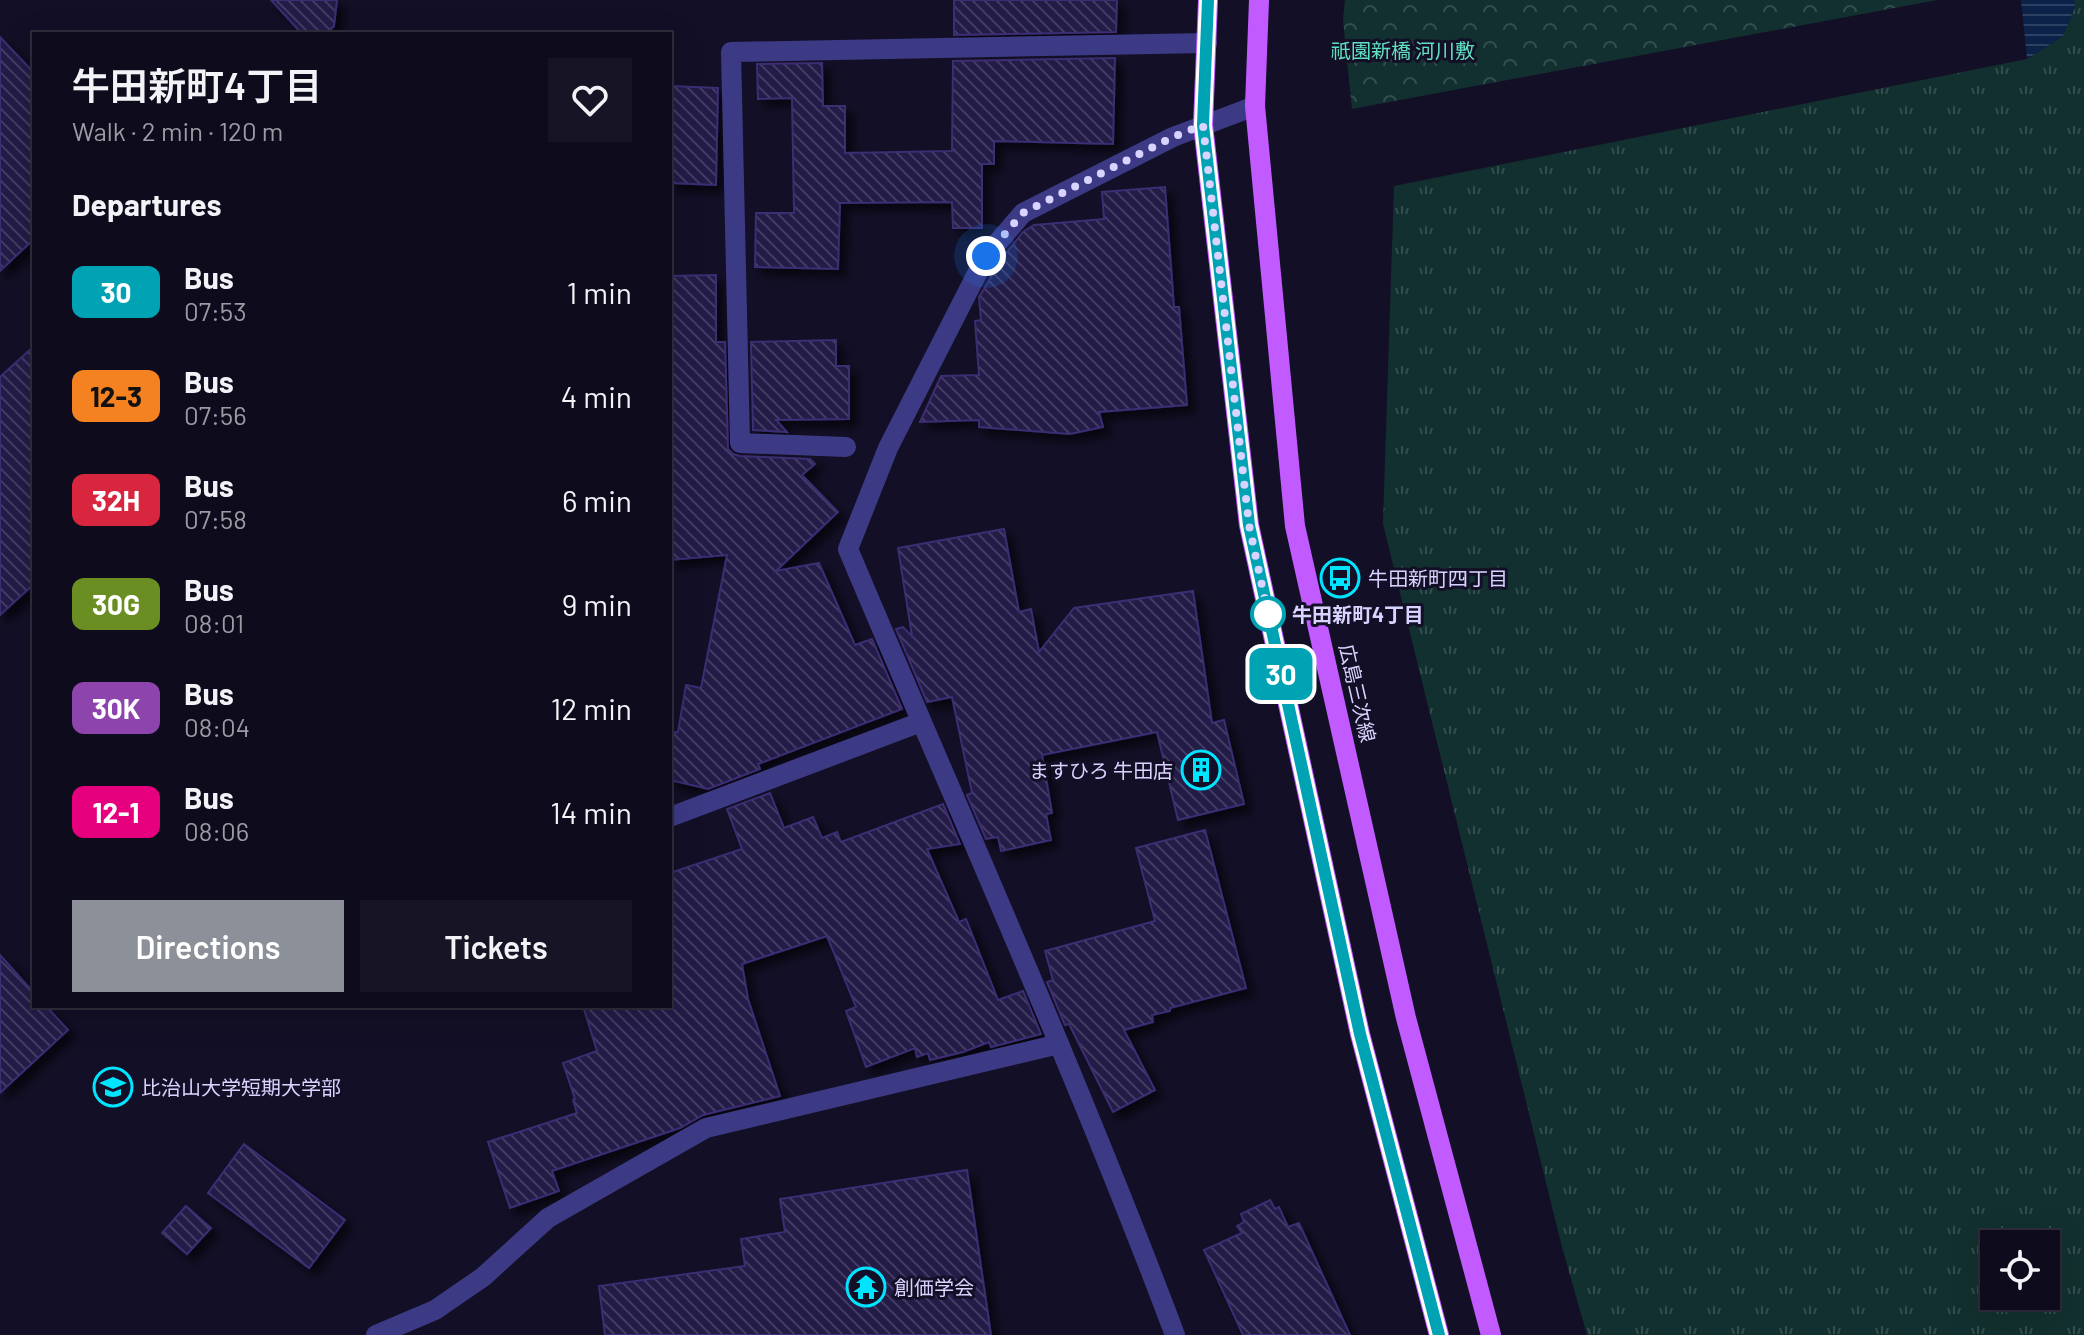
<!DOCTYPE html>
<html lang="en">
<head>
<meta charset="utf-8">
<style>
	:root { --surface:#0e0b1c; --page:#171425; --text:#f1f3f6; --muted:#9b9ba3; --line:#2e2b3b; --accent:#8c9099 }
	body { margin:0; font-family:Barlow,"Noto Sans JP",sans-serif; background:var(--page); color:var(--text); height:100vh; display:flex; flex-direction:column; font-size:30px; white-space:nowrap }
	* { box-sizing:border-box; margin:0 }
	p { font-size:26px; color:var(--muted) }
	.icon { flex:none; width:44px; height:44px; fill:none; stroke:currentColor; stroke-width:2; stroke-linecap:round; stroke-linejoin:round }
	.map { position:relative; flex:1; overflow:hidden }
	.drawer { position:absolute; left:32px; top:32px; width:640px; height:976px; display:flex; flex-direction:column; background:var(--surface); border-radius:0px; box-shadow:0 8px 32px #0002,0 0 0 2px var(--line) }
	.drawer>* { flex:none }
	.badge { padding:0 16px; border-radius:12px; font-size:28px; line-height:52px }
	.tools { position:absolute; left:1980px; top:1230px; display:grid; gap:16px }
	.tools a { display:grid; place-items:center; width:80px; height:80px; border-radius:0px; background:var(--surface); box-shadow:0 8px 32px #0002,0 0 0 2px var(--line); font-size:40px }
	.you { position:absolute; width:40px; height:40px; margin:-20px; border:6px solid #fff; border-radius:50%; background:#1a73e8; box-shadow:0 0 0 12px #1a73e833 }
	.map>.badge { position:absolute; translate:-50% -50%; box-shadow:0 0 0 4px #fff }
	h2 { padding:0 40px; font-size:30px; line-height:72px }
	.round { display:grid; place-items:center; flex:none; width:84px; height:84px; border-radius:0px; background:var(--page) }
	.head { display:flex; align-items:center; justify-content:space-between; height:136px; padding:0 40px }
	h1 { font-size:38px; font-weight:600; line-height:60px }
	.primary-button { display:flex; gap:16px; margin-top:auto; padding:16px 40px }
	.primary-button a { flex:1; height:92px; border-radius:0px; background:var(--accent); color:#fff; font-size:32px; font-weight:600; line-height:92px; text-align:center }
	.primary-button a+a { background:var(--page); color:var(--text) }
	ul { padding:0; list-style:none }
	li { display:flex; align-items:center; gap:24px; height:104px; padding:0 40px }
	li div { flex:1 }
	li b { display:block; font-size:30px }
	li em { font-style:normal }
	li .badge { min-width:88px; font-weight:700; text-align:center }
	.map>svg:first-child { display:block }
</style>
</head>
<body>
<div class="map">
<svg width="2084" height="1335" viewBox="0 0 2084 1335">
	<defs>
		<pattern id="grass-tufts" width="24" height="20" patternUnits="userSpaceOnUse" patternTransform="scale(2)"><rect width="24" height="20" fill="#12302f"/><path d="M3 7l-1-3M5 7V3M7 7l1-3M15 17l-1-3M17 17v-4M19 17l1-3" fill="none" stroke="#344d4e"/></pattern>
		<pattern id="forest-crowns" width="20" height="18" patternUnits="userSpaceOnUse" patternTransform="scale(2)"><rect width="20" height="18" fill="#12302f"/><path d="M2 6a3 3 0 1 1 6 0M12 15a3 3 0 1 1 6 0" fill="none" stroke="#344d4e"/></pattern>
		<pattern id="water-rules" width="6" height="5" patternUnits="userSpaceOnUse" patternTransform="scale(2)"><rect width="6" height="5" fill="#0c2248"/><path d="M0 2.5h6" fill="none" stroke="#2f4163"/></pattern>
		<pattern id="building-back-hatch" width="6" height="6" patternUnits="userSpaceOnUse" patternTransform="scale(2)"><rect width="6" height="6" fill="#241b47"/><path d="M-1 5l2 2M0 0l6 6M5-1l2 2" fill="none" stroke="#433b63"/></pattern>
		<filter id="shadow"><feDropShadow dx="7" dy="7" stdDeviation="4" flood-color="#0009"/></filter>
	</defs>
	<rect width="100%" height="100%" fill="#130f26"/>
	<!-- grass -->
	<path fill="url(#grass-tufts)" fill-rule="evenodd" d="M2074 0H2084V1335H1587L1562 1247 1383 524 1394 186 2027 59 2063 36 2075 7ZM1994 1244H2046V1296H1994Z"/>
	<!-- forest -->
	<path fill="url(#forest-crowns)" d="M1345 0H1937L1352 109 1343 20Z"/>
	<!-- water -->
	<path fill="url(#water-rules)" d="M2021 0H2074L2075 7 2063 36 2027 59Z"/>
	<!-- building -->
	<g fill="url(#building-back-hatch)" stroke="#3b2d73" stroke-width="2" filter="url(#shadow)">
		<path d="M271 0H337L334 26 326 34H302Z"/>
		<path d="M954 0H1117L1116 32 954 35Z"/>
		<path d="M0 37 34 73V239L0 271Z"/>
		<path d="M1115 58 1113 144 994 141V164H982V228H953L952 202 840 203 838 269 755 267 756 213H794L792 98 758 99 757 64 822 63 823 106H845V153L952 151 953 61Z"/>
		<path d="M670 86 718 88 716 185 670 183Z"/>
		<path d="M1165 187 1174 307H1179L1187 405 1099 412 1103 427 1070 434 979 427V420L920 422 941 376 979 375 975 321 981 320 979 297 1004 256 1023 232 1034 225 1104 219 1102 192Z"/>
		<path d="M716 275V342H725L728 449 733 454 740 456 810 459 815 464 802 475 838 512 776 571 819 563 855 645 872 639 902 709 758 764 760 769 708 789 670 780V733L678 732 686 685 701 688 727 555 670 560V276Z"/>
		<path d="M836 340V366H849V419L776 420 787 432 753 430 751 342Z"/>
		<path d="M34 346V584L0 615V377Z"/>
		<path d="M1004 529 1019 612 1031 609 1039 652 1074 608 1193 591 1212 723 1224 720 1244 804 1178 820 1157 732 1042 755 1052 813 1046 814 1051 840 1001 851 998 837 986 839 967 795 972 793 952 697 927 702 896 629 903 627 912 636 898 548Z"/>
		<path d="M770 793 784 828 813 817 822 838 837 832 841 842 943 804 960 844 927 849 959 922 966 919 998 1000 1023 991 1041 1034 991 1047 989 1042 963 1052 930 1060 928 1053 917 1057 915 1048 866 1067 846 1011 856 1007 827 936 742 964 748 999 780 1096 703 1115 680 1128 552 1171 559 1191 510 1208 488 1142 577 1113 573 1100 575 1099 563 1063 597 1051 583 1006H670V873L742 849 727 809Z"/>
		<path d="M1205 830 1246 988 1170 1008V1011L1152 1015 1153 1022 1124 1030 1155 1090 1113 1112 1069 1024 1065 1025 1047 982 1053 980 1045 951 1155 921 1136 848Z"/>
		<path d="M0 955 34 993V1006H46L68 1030 0 1093Z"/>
		<path d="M244 1144 345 1220 309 1268 208 1193Z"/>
		<path d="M967 1170 991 1335H605L599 1286 745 1266 741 1239 785 1232 780 1199Z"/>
		<path d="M1270 1200 1275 1209 1279 1207 1288 1227 1299 1223 1350 1335H1243L1204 1250 1242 1233 1237 1226 1244 1222 1241 1214Z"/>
		<path d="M186 1206 211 1228 187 1254 162 1233Z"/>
	</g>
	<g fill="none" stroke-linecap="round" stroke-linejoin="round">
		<!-- street -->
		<g stroke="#3d3a85" stroke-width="20">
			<path d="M846 447 740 443 731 52 1207 43"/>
			<path d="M670 817 921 722"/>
			<path d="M376 1335 435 1310 483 1277 548 1218 706 1128 1059 1044"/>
			<path d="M1175 1335C1075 1069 958 810 848 549L888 448 986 256 1023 213 1173 137 1255 106"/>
		</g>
		<!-- primary -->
		<g stroke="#c25bff" stroke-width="20">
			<path d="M1208 0 1203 125 1249 525 1360 1034 1439 1335"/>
			<path d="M1259 0 1255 106 1295 526 1406 1018 1491 1335"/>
		</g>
	</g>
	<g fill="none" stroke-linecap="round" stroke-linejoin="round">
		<defs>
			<path id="line" d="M1208 0 1203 125 1249 525 1360 1034 1439 1335"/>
		</defs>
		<!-- line casing -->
		<use href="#line" stroke="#fff" stroke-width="18"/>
		<!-- line -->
		<use href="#line" stroke="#00a3b4" stroke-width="12"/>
		<!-- walk -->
		<path stroke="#d9d4ff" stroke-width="8" stroke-dasharray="0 14.4" d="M986 256 1023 213 1173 137 1203 125 1249 525 1268 614"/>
	</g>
	<!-- icons -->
	<defs>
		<symbol id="bus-ring" viewBox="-11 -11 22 22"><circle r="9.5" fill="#130f26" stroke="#00e5ff" stroke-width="1.5"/><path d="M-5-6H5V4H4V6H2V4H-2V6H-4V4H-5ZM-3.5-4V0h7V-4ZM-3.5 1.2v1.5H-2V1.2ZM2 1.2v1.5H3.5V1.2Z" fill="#00e5ff"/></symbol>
		<symbol id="building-ring" viewBox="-11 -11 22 22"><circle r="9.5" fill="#130f26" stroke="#00e5ff" stroke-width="1.5"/><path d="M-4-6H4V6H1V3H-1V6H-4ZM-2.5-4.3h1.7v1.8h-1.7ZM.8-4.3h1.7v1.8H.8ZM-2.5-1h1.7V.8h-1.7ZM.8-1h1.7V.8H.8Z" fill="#00e5ff"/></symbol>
		<symbol id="university-ring" viewBox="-11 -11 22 22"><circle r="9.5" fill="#130f26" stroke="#00e5ff" stroke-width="1.5"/><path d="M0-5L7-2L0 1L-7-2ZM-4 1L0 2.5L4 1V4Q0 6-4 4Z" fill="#00e5ff"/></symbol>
		<symbol id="temple-ring" viewBox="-11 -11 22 22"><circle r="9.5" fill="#130f26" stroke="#00e5ff" stroke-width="1.5"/><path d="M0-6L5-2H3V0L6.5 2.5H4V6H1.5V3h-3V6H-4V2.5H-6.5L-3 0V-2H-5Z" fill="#00e5ff"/></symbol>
	</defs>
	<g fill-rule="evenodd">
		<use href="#bus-ring" x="1318" y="556" width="44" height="44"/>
		<use href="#building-ring" x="1179" y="748" width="44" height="44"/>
		<use href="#university-ring" x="91" y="1065" width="44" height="44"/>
		<use href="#temple-ring" x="844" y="1265" width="44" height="44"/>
	</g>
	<!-- markers -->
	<circle fill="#fff" stroke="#00a3b4" stroke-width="4" cx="1268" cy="614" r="16"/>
	<g text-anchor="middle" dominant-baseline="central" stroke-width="6" stroke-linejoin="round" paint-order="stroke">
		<!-- park labels -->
		<g font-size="20" fill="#5fe0c0" stroke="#130f26">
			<text x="1403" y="50">祇園新橋 河川敷</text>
		</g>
		<!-- poi labels -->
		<g font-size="20" fill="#d9d4ff" stroke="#130f26" text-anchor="start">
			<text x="1368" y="578">牛田新町四丁目</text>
			<text x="1173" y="770" text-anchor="end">ますひろ 牛田店</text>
			<text x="141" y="1087">比治山大学短期大学部</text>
			<text x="894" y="1287">創価学会</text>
		</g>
		<!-- stop labels -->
		<g font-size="20" font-weight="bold" fill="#d9d4ff" stroke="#130f26" text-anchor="start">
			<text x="1292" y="614">牛田新町4丁目</text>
		</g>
		<!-- street labels -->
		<g font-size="20" fill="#d9d4ff" stroke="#130f26">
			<text transform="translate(1358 693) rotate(77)">広島三次線</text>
		</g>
	</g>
</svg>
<div class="tools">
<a><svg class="icon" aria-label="locate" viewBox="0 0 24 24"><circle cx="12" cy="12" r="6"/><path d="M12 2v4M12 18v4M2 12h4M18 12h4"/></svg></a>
</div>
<div class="you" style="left:986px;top:256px"></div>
<b class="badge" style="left:1281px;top:674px;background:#00a3b4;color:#fff">30</b>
<section class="drawer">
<div class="head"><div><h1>牛田新町4丁目</h1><p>Walk · 2 min · 120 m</p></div><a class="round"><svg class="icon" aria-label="heart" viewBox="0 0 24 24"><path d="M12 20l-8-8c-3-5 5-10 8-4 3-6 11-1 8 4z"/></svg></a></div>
<h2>Departures</h2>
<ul>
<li><span class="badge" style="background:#00a3b4;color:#fff">30</span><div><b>Bus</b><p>07:53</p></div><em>1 min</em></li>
<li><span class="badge" style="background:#f58220;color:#111">12-3</span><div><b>Bus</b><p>07:56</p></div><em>4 min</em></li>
<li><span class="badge" style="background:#d7263d;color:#fff">32H</span><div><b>Bus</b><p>07:58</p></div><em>6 min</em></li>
<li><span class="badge" style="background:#6b8e23;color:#fff">30G</span><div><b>Bus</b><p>08:01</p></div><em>9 min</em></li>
<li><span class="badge" style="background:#8e44ad;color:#fff">30K</span><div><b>Bus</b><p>08:04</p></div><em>12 min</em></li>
<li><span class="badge" style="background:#e6007e;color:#fff">12-1</span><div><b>Bus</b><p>08:06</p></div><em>14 min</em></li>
</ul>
<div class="primary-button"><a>Directions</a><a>Tickets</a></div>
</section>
</div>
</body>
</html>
